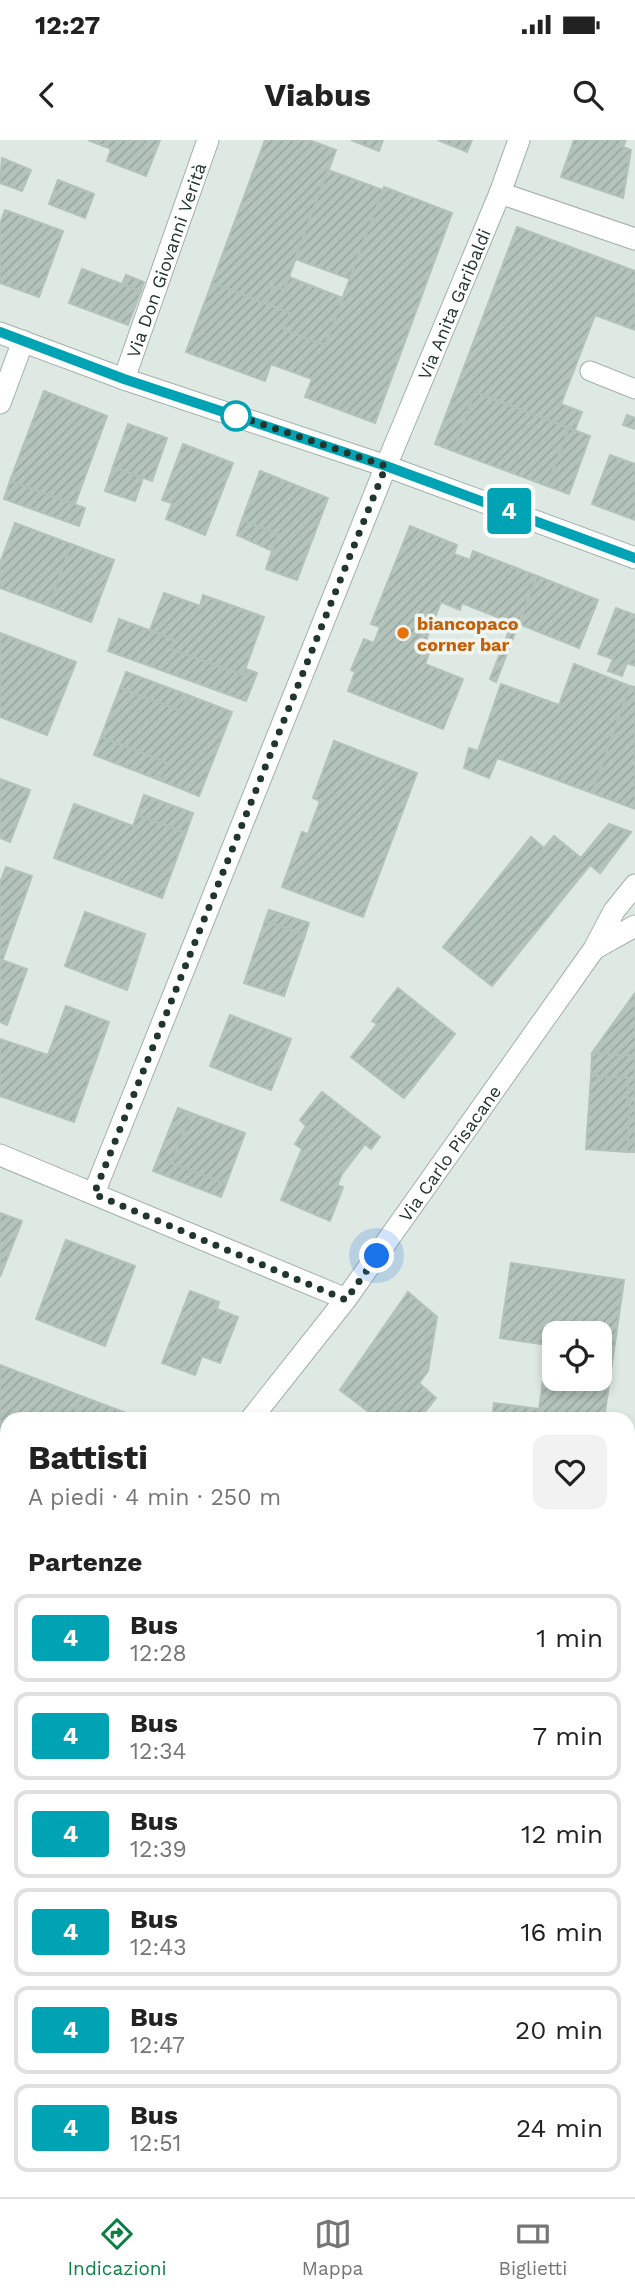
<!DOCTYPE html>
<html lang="it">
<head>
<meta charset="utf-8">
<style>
	:root { --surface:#fff; --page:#f2f2f2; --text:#222; --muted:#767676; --line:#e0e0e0; --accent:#0b8043 }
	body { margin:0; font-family:"Work Sans",sans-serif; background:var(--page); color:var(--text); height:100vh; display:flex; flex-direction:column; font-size:26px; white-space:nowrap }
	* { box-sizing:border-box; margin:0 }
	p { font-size:23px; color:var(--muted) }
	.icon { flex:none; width:38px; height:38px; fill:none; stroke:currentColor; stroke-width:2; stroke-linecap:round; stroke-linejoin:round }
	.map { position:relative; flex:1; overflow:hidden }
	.drawer { position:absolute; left:0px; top:1272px; width:635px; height:786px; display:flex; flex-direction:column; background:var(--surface); border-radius:21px 21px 0 0; box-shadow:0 4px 10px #0003 }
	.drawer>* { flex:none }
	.badge { padding:0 14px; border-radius:5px; font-size:24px; line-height:46px }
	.tools { position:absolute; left:542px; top:1181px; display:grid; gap:14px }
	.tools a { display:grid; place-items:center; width:70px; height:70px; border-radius:14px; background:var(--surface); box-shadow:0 4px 10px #0003; font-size:35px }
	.you { position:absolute; width:35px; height:35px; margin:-18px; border:5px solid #fff; border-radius:50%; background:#1a73e8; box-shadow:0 0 0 10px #1a73e833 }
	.map>.badge { position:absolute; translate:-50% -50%; box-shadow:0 0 0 4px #fff }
	h2 { padding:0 28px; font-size:26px; line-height:63px }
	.round { display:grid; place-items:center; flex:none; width:74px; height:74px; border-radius:14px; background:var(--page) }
	.overview { display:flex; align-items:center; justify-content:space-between; height:119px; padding:0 28px }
	h1 { font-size:33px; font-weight:700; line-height:52px }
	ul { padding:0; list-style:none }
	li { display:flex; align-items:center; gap:21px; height:88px; margin:0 14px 10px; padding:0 14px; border:4px solid var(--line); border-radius:14px }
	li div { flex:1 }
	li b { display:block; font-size:26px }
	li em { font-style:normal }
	li .badge { min-width:77px; font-weight:700; text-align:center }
	.status { display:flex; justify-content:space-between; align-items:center; height:49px; padding:0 35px; background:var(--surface); direction:ltr }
	.status svg { height:19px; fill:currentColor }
	header { display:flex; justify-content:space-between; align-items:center; height:91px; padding:0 28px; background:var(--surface); font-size:32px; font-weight:700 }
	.tabs { display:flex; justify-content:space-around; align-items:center; height:98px; border-top:2px solid var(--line); background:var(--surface); font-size:19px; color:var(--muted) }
	.tabs a { display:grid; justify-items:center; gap:4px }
	.tabs .current { color:var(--accent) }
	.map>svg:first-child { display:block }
</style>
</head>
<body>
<div class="status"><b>12:27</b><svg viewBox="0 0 49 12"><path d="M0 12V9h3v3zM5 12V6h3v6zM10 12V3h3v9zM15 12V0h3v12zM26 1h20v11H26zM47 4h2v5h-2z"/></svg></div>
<header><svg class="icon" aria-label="back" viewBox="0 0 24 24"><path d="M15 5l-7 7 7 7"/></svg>Viabus<svg class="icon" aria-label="search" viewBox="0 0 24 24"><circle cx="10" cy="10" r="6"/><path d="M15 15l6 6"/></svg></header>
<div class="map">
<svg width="635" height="2057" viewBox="0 0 635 2057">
	<defs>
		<pattern id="building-hatch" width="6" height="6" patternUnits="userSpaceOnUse" patternTransform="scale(1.75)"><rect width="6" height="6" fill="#b4c3bc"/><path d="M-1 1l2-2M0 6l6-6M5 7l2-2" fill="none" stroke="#9aa8a2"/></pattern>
	</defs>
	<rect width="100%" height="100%" fill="#dfe9e3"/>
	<!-- building -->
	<g fill="url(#building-hatch)" stroke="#b2c2b9" stroke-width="2" fill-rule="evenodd">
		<path d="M88 0H160L146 36 107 21 111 9Z"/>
		<path d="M265 0H309L336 10 284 150 273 146 267 164 212 143Z"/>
		<path d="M351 0H383L379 11Z"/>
		<path d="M438 0H472L467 12Z"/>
		<path d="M574 0H626L623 7 631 10 623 58 561 37Z"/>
		<path d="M2 18 31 30 22 51 0 43Z"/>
		<path d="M328 30 383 50 350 139 295 119Z"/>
		<path d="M58 40 94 54 85 78 49 64Z"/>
		<path d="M384 47 452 73 375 283 305 257 312 239 271 224 265 241 186 212 212 143 290 173 284 190 325 205Z"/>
		<path d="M5 70 63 91 39 157 0 143V84Z"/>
		<path d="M517 87 635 131V190L595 175 561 264 582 272 575 290 475 252 453 311 435 304Z"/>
		<path d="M82 129 141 151 128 185 69 163Z"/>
		<path d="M126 135 144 142 141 151 122 144Z"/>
		<path d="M289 137 343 158 325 205 284 190 290 173 267 164 273 146 284 150Z"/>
		<path d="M44 251 107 276 75 364 10 341Z"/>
		<path d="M475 252 569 288 547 346 453 311Z"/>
		<path d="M627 275 635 278V289L623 285Z"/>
		<path d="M128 284 167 298 152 341 113 327Z"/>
		<path d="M569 288 590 296 569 354 547 346Z"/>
		<path d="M183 304 233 323 205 395 166 379 172 363 162 360Z"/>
		<path d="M610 315 635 324V380L592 364Z"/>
		<path d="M113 327 143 338 135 361 105 351Z"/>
		<path d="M260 331 328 358 297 440 266 429 278 394 242 380Z"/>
		<path d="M10 341 85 368 79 386 4 359Z"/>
		<path d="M242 380 278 394 272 411 237 395Z"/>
		<path d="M15 383 71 404 49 466 0 448V423Z"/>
		<path d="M410 386 457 405 454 414 470 420 473 411 537 436 496 542 490 539 512 483 462 463 460 470 441 462 425 503 432 506 425 524 463 539 443 589 348 551 355 532 351 530 364 499 374 503 380 487 371 484Z"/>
		<path d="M71 404 114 420 91 482 49 466Z"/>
		<path d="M537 436 598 460 579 508 519 484Z"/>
		<path d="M164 453 200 466 203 455 264 477 243 535 170 509 173 499 150 490Z"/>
		<path d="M616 468 635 475V526L627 523 622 536 608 531 613 519 598 514Z"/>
		<path d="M119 479 173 499 170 509 243 535 246 529 257 533 246 561 108 511Z"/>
		<path d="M0 493 76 522 47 595 0 577Z"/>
		<path d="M574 524 630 546 592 653 497 618 489 638 464 628 469 608 478 611 501 544 559 565Z"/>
		<path d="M126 532 188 555 181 571 120 548Z"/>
		<path d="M630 546 635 547V669L592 653Z"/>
		<path d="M120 548 181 571 188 555 232 572 199 656 159 640 166 622 101 597Z"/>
		<path d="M101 597 166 622 159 640 94 615Z"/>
		<path d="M334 601 417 633 363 777 282 747 302 692 308 694 320 661 313 658Z"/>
		<path d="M0 639 30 650 10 702 0 698Z"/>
		<path d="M144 655 193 673 186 693 137 675Z"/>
		<path d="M74 664 133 686 137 675 186 693 162 758 54 718Z"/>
		<path d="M609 684 631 692 600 733 590 725 492 846 443 807 531 697 544 708 554 696 581 718Z"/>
		<path d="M6 727 32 736 0 827V743Z"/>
		<path d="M269 770 309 783 305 795 265 781Z"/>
		<path d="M85 772 145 794 127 850 65 826Z"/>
		<path d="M265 781 305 795 284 856 244 843Z"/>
		<path d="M2 820 27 829 7 885 0 882V827Z"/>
		<path d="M398 848 455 894 404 958 351 917 377 884 372 881Z"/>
		<path d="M635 853V916L592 913Z"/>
		<path d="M66 866 109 882 74 982 0 956V899L48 915Z"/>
		<path d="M230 875 291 899 271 950 210 926Z"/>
		<path d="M592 913 635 916V1012H627L630 963H627L629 938 591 936Z"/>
		<path d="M591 936 629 938 627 963H630L627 1012 586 1009Z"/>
		<path d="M322 952 380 997 371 1009 365 1004 342 1034 337 1045 343 1047 330 1081 281 1060 302 1009 295 1004 306 986 300 980Z"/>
		<path d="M178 968 191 973 172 1023 226 1044 221 1057 153 1031Z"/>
		<path d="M191 973 245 993 226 1044 172 1023Z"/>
		<path d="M0 1073 22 1081 0 1137Z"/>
		<path d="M66 1100 135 1126 105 1206 36 1179Z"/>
		<path d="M511 1123 624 1140 604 1279H492L494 1263 539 1269 548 1205 500 1198ZM555 1194H600V1239H555Z"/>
		<path d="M190 1151 219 1162 217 1169 238 1177 220 1223 202 1216 195 1235 162 1223Z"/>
		<path d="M408 1152 437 1177 428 1231 391 1279H378L340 1250Z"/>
		<path d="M0 1225 81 1256 73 1279H7V1296L0 1294Z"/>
		<path d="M419 1243 436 1258 419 1279H391Z"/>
		<path d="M81 1256 142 1279H73Z"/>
		<path d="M628 1339 635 1341V1399L628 1398Z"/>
		<path d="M0 1389 7 1391V1403L0 1412Z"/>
		<path d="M7 1403V1505L0 1514V1412Z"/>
		<path d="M628 1933 635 1940V2057H550L544 2051H628Z"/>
		<path d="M40 2051H183L195 2057H51Z"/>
	</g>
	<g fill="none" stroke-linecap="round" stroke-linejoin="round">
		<defs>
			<path id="lane" d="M590 231 635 249"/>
			<g id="street">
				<path d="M500 53 635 99"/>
				<path d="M0 193 124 239 386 326 635 418"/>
				<path id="s1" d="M124 239 208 0"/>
				<path d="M0 263 23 201"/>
				<path d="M594 809 635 786"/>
				<path d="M0 1015 346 1159"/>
				<path id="s2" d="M94 1053 386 326 500 53 519 0"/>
				<path id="s3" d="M251 1279 346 1159 594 809 614 771 635 745"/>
				<path d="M0 1352 7 1355"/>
				<path d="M0 1603 7 1593"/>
				<path d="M0 1769 7 1770"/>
			</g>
			<g id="secondary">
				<path d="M628 1729 635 1706"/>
				<path d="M0 1833 7 1842"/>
				<path d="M0 1881 7 1883"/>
				<path d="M323 2051 331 2057"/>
				<path d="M437 2057 442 2051"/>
			</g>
		</defs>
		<!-- lane casing -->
		<use href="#lane" stroke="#a2b0a9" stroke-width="21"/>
		<!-- street casing -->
		<use href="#street" stroke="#a2b0a9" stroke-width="23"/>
		<!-- secondary casing -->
		<use href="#secondary" stroke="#9fb4a9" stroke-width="23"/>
		<!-- lane -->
		<use href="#lane" stroke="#fff" stroke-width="19"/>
		<!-- street -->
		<use href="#street" stroke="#fff" stroke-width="21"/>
		<!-- secondary -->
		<use href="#secondary" stroke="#fff" stroke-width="21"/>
	</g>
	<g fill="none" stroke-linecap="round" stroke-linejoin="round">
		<defs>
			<path id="line" d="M0 192 124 239 386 326 635 418"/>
		</defs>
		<!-- line casing -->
		<use href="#line" stroke="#fff" stroke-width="16"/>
		<!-- line -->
		<use href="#line" stroke="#00a3b4" stroke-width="10"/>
		<!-- walk -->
		<path stroke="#21372e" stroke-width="7" stroke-dasharray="0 12.6" d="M236 276 232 274 386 326 94 1054 346 1160 377 1116"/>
	</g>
	<!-- markers -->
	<circle fill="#fff" stroke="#00a3b4" stroke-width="3.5" cx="236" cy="276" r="14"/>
	<circle fill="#e8710a" stroke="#eff6f1" stroke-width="2.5" cx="403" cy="493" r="7"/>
	<g text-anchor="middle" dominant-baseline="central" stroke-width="7" stroke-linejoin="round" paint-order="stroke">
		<!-- street labels -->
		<g font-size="18" fill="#21372e" stroke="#eff6f1">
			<text stroke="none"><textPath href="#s1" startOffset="126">Via Don Giovanni Verità</textPath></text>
			<text stroke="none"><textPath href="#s2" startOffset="959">Via Anita Garibaldi</textPath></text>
			<text stroke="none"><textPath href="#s3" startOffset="332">Via Carlo Pisacane</textPath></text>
		</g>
		<!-- food labels -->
		<g font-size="18" font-weight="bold" fill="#c56008" stroke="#eff6f1" text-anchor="start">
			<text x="417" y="483">biancopaco<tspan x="417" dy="21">corner bar</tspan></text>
		</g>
	</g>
</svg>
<div class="tools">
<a><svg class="icon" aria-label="locate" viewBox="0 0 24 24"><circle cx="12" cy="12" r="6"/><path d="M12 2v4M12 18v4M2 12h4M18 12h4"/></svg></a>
</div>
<div class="you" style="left:377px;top:1116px"></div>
<b class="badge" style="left:509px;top:371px;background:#00a3b4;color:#fff">4</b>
<section class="drawer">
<div class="overview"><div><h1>Battisti</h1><p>A piedi · 4 min · 250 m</p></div><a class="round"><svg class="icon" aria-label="heart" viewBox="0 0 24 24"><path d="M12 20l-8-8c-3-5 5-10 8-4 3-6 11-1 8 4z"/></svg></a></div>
<h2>Partenze</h2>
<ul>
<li><span class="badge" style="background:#00a3b4;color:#fff">4</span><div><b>Bus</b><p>12:28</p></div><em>1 min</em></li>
<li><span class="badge" style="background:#00a3b4;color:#fff">4</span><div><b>Bus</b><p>12:34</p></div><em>7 min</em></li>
<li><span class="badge" style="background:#00a3b4;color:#fff">4</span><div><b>Bus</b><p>12:39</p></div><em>12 min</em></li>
<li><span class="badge" style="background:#00a3b4;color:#fff">4</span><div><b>Bus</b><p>12:43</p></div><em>16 min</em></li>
<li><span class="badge" style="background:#00a3b4;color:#fff">4</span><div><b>Bus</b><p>12:47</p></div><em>20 min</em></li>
<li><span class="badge" style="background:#00a3b4;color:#fff">4</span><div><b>Bus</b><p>12:51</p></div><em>24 min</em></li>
</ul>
</section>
</div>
<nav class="tabs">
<a class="current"><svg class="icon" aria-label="directions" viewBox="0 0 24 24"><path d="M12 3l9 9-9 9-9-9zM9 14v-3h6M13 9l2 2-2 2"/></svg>Indicazioni</a>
<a><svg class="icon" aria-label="map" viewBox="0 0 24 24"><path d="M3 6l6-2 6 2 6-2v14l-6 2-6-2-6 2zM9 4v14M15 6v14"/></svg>Mappa</a>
<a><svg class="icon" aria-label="tickets" viewBox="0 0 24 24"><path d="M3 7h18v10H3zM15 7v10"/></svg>Biglietti</a>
</nav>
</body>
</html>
